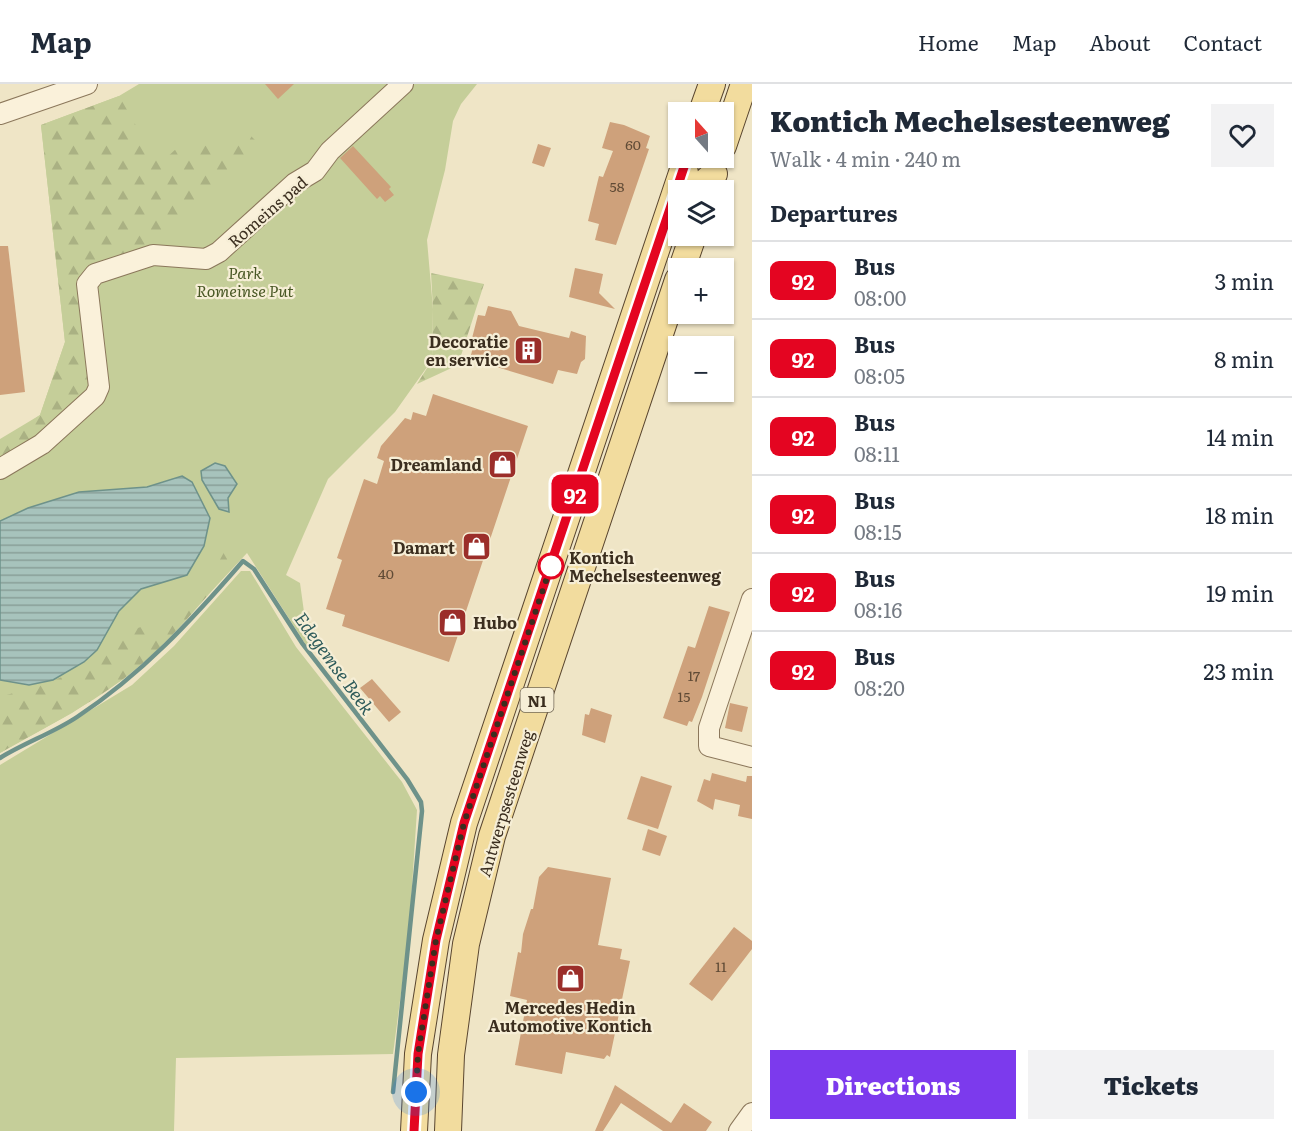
<!DOCTYPE html>
<html lang="en">
<head>
<meta charset="utf-8">
<style>
	:root { --surface:#fff; --page:#f2f2f3; --text:#1f2937; --muted:#747a83; --line:#e0e1e3; --accent:#7c3aed }
	body { margin:0; font-family:Literata,serif; background:var(--page); color:var(--text); height:100vh; display:flex; flex-direction:column; font-size:22px; white-space:nowrap }
	* { box-sizing:border-box; margin:0 }
	p { font-size:20px; color:var(--muted) }
	.icon { flex:none; width:33px; height:33px; fill:none; stroke:currentColor; stroke-width:2; stroke-linecap:round; stroke-linejoin:round }
	.map { position:relative; flex:1; overflow:hidden }
	.drawer { display:flex; flex-direction:column; background:var(--surface); width:540px }
	.drawer>* { flex:none }
	.badge { padding:0 12px; border-radius:9px; font-size:21px; line-height:39px }
	.needle { width:39px; rotate:339deg }
	.tools { position:absolute; left:668px; top:18px; display:grid; gap:12px }
	.tools a { display:grid; place-items:center; width:66px; height:66px; border-radius:0px; background:var(--surface); box-shadow:0 2px 4px #0004; font-size:30px }
	.you { position:absolute; width:30px; height:30px; margin:-15px; border:4px solid #fff; border-radius:50%; background:#1a73e8; box-shadow:0 0 0 9px #1a73e833 }
	.map>.badge { position:absolute; translate:-50% -50%; box-shadow:0 0 0 3px #fff }
	h2 { padding:0 18px; font-size:22px; line-height:54px }
	.round { display:grid; place-items:center; flex:none; width:63px; height:63px; border-radius:0px; background:var(--page) }
	.head { display:flex; align-items:center; justify-content:space-between; height:102px; padding:0 18px }
	h1 { font-size:28px; font-weight:800; line-height:45px }
	.primary-button { display:flex; gap:12px; margin-top:auto; padding:12px 18px }
	.primary-button a { flex:1; height:69px; border-radius:0px; background:var(--accent); color:#fff; font-size:24px; font-weight:800; line-height:69px; text-align:center }
	.primary-button a+a { background:var(--page); color:var(--text) }
	ul { padding:0; list-style:none }
	li { display:flex; align-items:center; gap:18px; height:78px; padding:0 18px; border-top:2px solid var(--line) }
	li div { flex:1 }
	li b { display:block; font-size:22px }
	li em { font-style:normal }
	li .badge { min-width:66px; font-weight:700; text-align:center }
	header { display:flex; align-items:center; gap:36px; box-sizing:border-box; height:84px; padding:0 30px; background:var(--surface); border-bottom:2px solid var(--line) }
	header strong { font-size:28px }
	nav { display:flex; gap:33px; margin-inline-start:auto; font-size:21px }
	main { display:flex; flex:1; min-height:0 }
	.map>svg:first-child { display:block }
</style>
</head>
<body>
<header>
<strong>Map</strong>
<nav><a>Home</a><a>Map</a><a>About</a><a>Contact</a></nav>
</header>
<main>
<div class="map">
<svg width="752" height="1047" viewBox="0 0 752 1047">
	<defs>
		<pattern id="forest-firs" width="22" height="20" patternUnits="userSpaceOnUse" patternTransform="scale(1.5)"><rect width="22" height="20" fill="#c5ce99"/><path d="M5 1l3.5 6h-7zM16 11l3.5 6h-7z" fill="#aab183"/></pattern>
		<pattern id="water-rules" width="6" height="5" patternUnits="userSpaceOnUse" patternTransform="scale(1.5)"><rect width="6" height="5" fill="#a7c3bc"/><path d="M0 2.5h6" fill="none" stroke="#899f98"/></pattern>
	</defs>
	<rect width="100%" height="100%" fill="#efe5c6"/>
	<!-- green -->
	<g fill="#c5ce99">
		<path d="M139 0H477L461 20 453 37 445 86 427 156 433 225 432 276 395 328 328 395 286 491 300 499 304 528 316 548 308 564 247 469 193 527 125 594 72 629 0 669V359L40 331 65 258 41 41 119 12Z"/>
		<path d="M241 487H250L296 563 402 698 417 726 409 848 393 970 176 974 174 1047H0V681L132 601 174 562Z"/>
	</g>
	<!-- forest -->
	<g fill="url(#forest-firs)">
		<path d="M119 12 138 45 162 78 178 63 230 60 245 46 261 62C231 90 199 114 168 140 159 148 152 164 145 169 128 180 102 182 82 187L94 302 64 333 0 380V355L40 331 65 258 41 41Z"/>
		<path d="M431 189 484 200 458 281 417 300 432 276 433 225Z"/>
		<path d="M228 461 239 475C204 515 166 564 123 595 85 624 41 645 0 669V613C40 601 86 593 108 553L164 536 205 503Z"/>
	</g>
	<!-- water -->
	<g fill="url(#water-rules)" stroke="#6e928a" stroke-width="1.5">
		<path d="M215 379 225 382 237 400 228 414 229 428 219 425 202 396 201 387Z"/>
		<path d="M182 392 192 398 210 434 204 462 187 491 141 505 119 527 97 566 84 578 53 596 29 601 0 596V437L28 424 79 408 147 403Z"/>
	</g>
	<g fill="none" stroke-linecap="round" stroke-linejoin="round">
		<!-- stream -->
		<path stroke="#6e928a" stroke-width="4.5" d="M0 674C24 659 53 649 77 633 142 590 192 536 243 477L254 485 302 559 407 695 421 718 422 727 393 1008"/>
	</g>
	<!-- building -->
	<g fill="#cea17b">
		<path d="M265 0H294L278 15Z"/>
		<path d="M610 38 624 41 650 52 646 64 649 65 616 161 595 156 599 140 588 137 599 92 603 93 613 67 602 64Z"/>
		<path d="M538 60 551 64 544 83 532 79Z"/>
		<path d="M353 62 391 103 389 105 394 111 385 118 380 112 377 115 340 74Z"/>
		<path d="M0 162H8L25 308 0 311Z"/>
		<path d="M575 184 603 190 599 209 615 225 569 213Z"/>
		<path d="M488 222 511 227 519 242 569 254 571 247 586 252 585 275 581 278 577 290 558 286 553 300 470 275 474 259 471 258 478 231 485 232Z"/>
		<path d="M433 310 528 342 449 578 342 542 345 531 326 525 342 476 337 474 364 395 377 400 384 377 377 374 381 362 405 334 411 336 413 328 426 332Z"/>
		<path d="M709 522 730 528 702 613 692 638 689 637 687 642 663 634 688 562 695 564Z"/>
		<path d="M372 595 401 628 389 638 360 604Z"/>
		<path d="M730 619 748 623 742 648 725 644Z"/>
		<path d="M591 624 612 631 605 659 582 651 585 630 589 631Z"/>
		<path d="M712 689 746 698 747 692H752V735L738 732 740 721 715 715 713 726 697 717 704 695 710 697Z"/>
		<path d="M641 692 672 702 658 745 627 735Z"/>
		<path d="M648 745 667 752 660 772 642 766Z"/>
		<path d="M548 783 611 794 598 861 622 865 620 875 630 877 610 973 607 971 604 975 566 968 562 990 515 981 527 916 510 912 518 868 521 869 523 850 531 825H533L539 793Z"/>
		<path d="M734 843 752 857V865L712 917 689 900Z"/>
		<path d="M615 1001 671 1039 684 1019 712 1038 706 1047H663L621 1019 603 1047H595Z"/>
	</g>
	<g fill="none" stroke-linecap="round" stroke-linejoin="round">
		<defs>
			<g id="minor">
				<path d="M0 30 87 0"/>
				<path d="M0 385 42 360 95 312 99 303 87 200 95 190 153 171 206 175 219 168 295 99 315 87 330 67 403 0"/>
				<path d="M752 515 709 644V662L752 673"/>
				<path d="M739 1047 752 1029"/>
			</g>
			<g id="major">
				<path d="M702 28 712 0"/>
				<path d="M723 62 744 0"/>
				<path d="M684 85 687 98 693 104 702 101 714 90"/>
				<path d="M682 184 693 152"/>
				<path d="M414 1047 418 970 436 856 464 739 687 74"/>
				<path d="M448 1047 451 971 466 860 492 752 678 196"/>
			</g>
		</defs>
		<!-- minor casing -->
		<use href="#minor" stroke="#8b775b" stroke-width="22"/>
		<!-- major casing -->
		<use href="#major" stroke="#59452f" stroke-width="28"/>
		<!-- minor -->
		<use href="#minor" stroke="#faf1da" stroke-width="20"/>
		<!-- major -->
		<use href="#major" stroke="#f2dc9e" stroke-width="26"/>
	</g>
	<g fill="none" stroke-linecap="round" stroke-linejoin="round">
		<defs>
			<path id="line" d="M414 1047 418 970 436 856 464 739 687 74"/>
		</defs>
		<!-- line casing -->
		<use href="#line" stroke="#fff" stroke-width="14"/>
		<!-- line -->
		<use href="#line" stroke="#e40521" stroke-width="9"/>
		<!-- walk -->
		<path stroke="#3b2e1f" stroke-width="6" stroke-dasharray="0 10.8" d="M416 1008 418 970 436 856 464 739 551 482"/>
	</g>
	<!-- icons -->
	<defs>
		<symbol id="building-square" viewBox="-11 -11 22 22"><rect x="-9" y="-9" width="18" height="18" rx="4" fill="#9b2e2a" stroke="#f6eed6"/><path d="M-4-6H4V6H1V3H-1V6H-4ZM-2.5-4.3h1.7v1.8h-1.7ZM.8-4.3h1.7v1.8H.8ZM-2.5-1h1.7V.8h-1.7ZM.8-1h1.7V.8H.8Z" fill="#fff"/></symbol>
		<symbol id="shop-square" viewBox="-11 -11 22 22"><rect x="-9" y="-9" width="18" height="18" rx="4" fill="#9b2e2a" stroke="#f6eed6"/><path d="M-5-2.5h2.3a2.7 3.5 0 0 1 5.4 0H5L5.5 6h-11ZM-1.5-2.5h3a1.5 2.3 0 0 0-3 0Z" fill="#fff"/></symbol>
	</defs>
	<g fill-rule="evenodd">
		<use href="#building-square" x="512" y="250" width="33" height="33"/>
		<use href="#shop-square" x="486" y="364" width="33" height="33"/>
		<use href="#shop-square" x="460" y="446" width="33" height="33"/>
		<use href="#shop-square" x="436" y="522" width="33" height="33"/>
		<use href="#shop-square" x="554" y="878" width="33" height="33"/>
	</g>
	<!-- markers -->
	<circle fill="#fff" stroke="#e40521" stroke-width="3" cx="551" cy="482" r="12"/>
	<g text-anchor="middle" dominant-baseline="central" stroke-width="4.5" stroke-linejoin="round" paint-order="stroke">
		<!-- number labels -->
		<g font-size="14" fill="#604b36">
			<text x="633" y="60">60</text>
			<text x="617" y="102">58</text>
			<text x="386" y="489">40</text>
			<text x="694" y="591">17</text>
			<text x="684" y="612">15</text>
			<text x="721" y="882">11</text>
		</g>
		<!-- shield labels -->
		<rect fill="#f6eed6" stroke="#736856" stroke-width="1.5" x="520.5" y="604" width="33" height="24" rx="4.5"/>
		<g font-size="15" font-weight="bold" fill="#3b2e1f">
			<text x="537" y="616">N1</text>
		</g>
		<!-- street labels -->
		<g font-size="16" fill="#3b2e1f" stroke="#f6eed6">
			<text transform="translate(267 127) rotate(-41)">Romeins pad</text>
			<text transform="translate(505 719) rotate(-73)">Antwerpsesteenweg</text>
		</g>
		<!-- park labels -->
		<g font-size="16" font-style="italic" fill="#495825" stroke="#f6eed6">
			<text x="245" y="188">Park<tspan x="245" dy="18">Romeinse Put</tspan></text>
		</g>
		<!-- poi labels -->
		<g font-size="16" font-weight="bold" fill="#3b2e1f" stroke="#f6eed6" text-anchor="end">
			<text x="508" y="257">Decoratie<tspan x="508" dy="18">en service</tspan></text>
			<text x="482" y="380">Dreamland</text>
			<text x="455" y="463">Damart</text>
			<text x="473" y="538" text-anchor="start">Hubo</text>
			<text x="570" y="923" text-anchor="middle">Mercedes Hedin<tspan x="570" dy="18">Automotive Kontich</tspan></text>
		</g>
		<!-- stop labels -->
		<g font-size="16" font-weight="bold" fill="#3b2e1f" stroke="#f6eed6" text-anchor="start">
			<text x="569" y="473">Kontich<tspan x="569" dy="18">Mechelsesteenweg</tspan></text>
		</g>
		<!-- water labels -->
		<g font-size="18" font-style="italic" fill="#2e5b5a" stroke="#f6eed6">
			<text transform="translate(335 579) rotate(54)">Edegemse Beek</text>
		</g>
	</g>
</svg>
<div class="tools">
<a><svg class="needle" viewBox="-14 -14 28 28"><path d="M0-13l5 13h-10z" fill="#e53935"/><path d="M0 13l5-13h-10z" fill="#747a83"/></svg></a>
<a><svg class="icon" aria-label="layers" viewBox="0 0 24 24"><path d="M12 4l9 5-9 5-9-5zM3 14l9 5 9-5"/></svg></a>
<a>+</a>
<a>−</a>
</div>
<div class="you" style="left:416px;top:1008px"></div>
<b class="badge" style="left:575px;top:410px;background:#e40521;color:#fff">92</b>
</div>
<section class="drawer">
<div class="head"><div><h1>Kontich Mechelsesteenweg</h1><p>Walk · 4 min · 240 m</p></div><a class="round"><svg class="icon" aria-label="heart" viewBox="0 0 24 24"><path d="M12 20l-8-8c-3-5 5-10 8-4 3-6 11-1 8 4z"/></svg></a></div>
<h2>Departures</h2>
<ul>
<li><span class="badge" style="background:#e40521;color:#fff">92</span><div><b>Bus</b><p>08:00</p></div><em>3 min</em></li>
<li><span class="badge" style="background:#e40521;color:#fff">92</span><div><b>Bus</b><p>08:05</p></div><em>8 min</em></li>
<li><span class="badge" style="background:#e40521;color:#fff">92</span><div><b>Bus</b><p>08:11</p></div><em>14 min</em></li>
<li><span class="badge" style="background:#e40521;color:#fff">92</span><div><b>Bus</b><p>08:15</p></div><em>18 min</em></li>
<li><span class="badge" style="background:#e40521;color:#fff">92</span><div><b>Bus</b><p>08:16</p></div><em>19 min</em></li>
<li><span class="badge" style="background:#e40521;color:#fff">92</span><div><b>Bus</b><p>08:20</p></div><em>23 min</em></li>
</ul>
<div class="primary-button"><a>Directions</a><a>Tickets</a></div>
</section>
</main>
</body>
</html>
